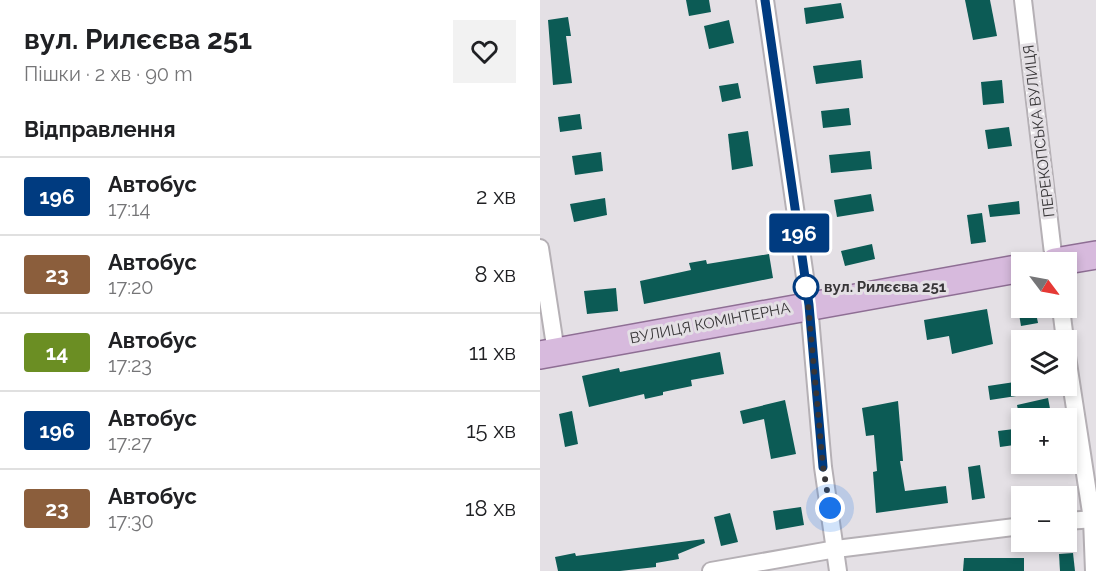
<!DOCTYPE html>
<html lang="uk">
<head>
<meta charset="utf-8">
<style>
	:root { --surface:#fff; --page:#f2f2f2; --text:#202124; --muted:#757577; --line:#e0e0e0 }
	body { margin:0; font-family:Raleway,sans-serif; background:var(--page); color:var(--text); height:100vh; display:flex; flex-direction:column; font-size:22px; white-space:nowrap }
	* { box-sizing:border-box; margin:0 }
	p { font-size:20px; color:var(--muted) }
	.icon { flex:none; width:33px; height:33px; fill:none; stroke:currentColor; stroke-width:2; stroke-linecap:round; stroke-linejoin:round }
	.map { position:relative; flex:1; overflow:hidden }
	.side { display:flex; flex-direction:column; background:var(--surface); width:540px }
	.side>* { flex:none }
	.badge { padding:0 12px; border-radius:4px; font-size:21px; line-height:39px }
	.needle { width:39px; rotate:122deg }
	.tools { position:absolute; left:471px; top:252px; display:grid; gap:12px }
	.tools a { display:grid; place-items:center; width:66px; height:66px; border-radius:0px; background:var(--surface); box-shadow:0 3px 9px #0003; font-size:30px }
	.you { position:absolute; width:30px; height:30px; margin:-15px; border:4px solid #fff; border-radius:50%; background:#1a73e8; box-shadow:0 0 0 9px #1a73e833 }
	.map>.badge { position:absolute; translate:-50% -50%; box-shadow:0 0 0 3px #fff }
	h2 { padding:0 24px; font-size:22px; line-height:54px }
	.round { display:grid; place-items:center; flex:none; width:63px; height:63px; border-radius:0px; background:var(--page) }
	.summary { display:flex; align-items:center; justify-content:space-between; height:102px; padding:0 24px }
	h1 { font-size:28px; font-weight:700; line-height:45px }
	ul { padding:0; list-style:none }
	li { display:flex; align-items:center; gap:18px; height:78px; padding:0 24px; border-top:2px solid var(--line) }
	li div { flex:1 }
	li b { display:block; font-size:22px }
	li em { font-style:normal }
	li .badge { min-width:66px; font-weight:700; text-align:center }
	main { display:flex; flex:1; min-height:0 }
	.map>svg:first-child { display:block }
</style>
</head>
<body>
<main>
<section class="side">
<div class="summary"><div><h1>вул. Рилєєва 251</h1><p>Пішки · 2 хв · 90 m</p></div><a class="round"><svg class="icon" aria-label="heart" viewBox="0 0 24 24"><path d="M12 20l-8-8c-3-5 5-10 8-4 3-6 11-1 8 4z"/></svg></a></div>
<h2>Відправлення</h2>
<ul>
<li><span class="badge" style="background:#003b80;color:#fff">196</span><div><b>Автобус</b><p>17:14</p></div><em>2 хв</em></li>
<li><span class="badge" style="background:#8b5e3c;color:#fff">23</span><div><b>Автобус</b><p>17:20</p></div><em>8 хв</em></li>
<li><span class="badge" style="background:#6b8e23;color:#fff">14</span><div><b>Автобус</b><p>17:23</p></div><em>11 хв</em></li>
<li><span class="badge" style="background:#003b80;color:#fff">196</span><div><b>Автобус</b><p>17:27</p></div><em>15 хв</em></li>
<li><span class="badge" style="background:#8b5e3c;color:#fff">23</span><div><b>Автобус</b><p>17:30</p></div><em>18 хв</em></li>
</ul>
</section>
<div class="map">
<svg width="556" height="571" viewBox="0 0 556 571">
	<rect width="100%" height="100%" fill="#e4e0e5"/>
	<!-- building -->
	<g fill="#0c5b55">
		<path d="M146 0H169L171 12 149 16Z"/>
		<path d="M425 0H450L457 36 433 40Z"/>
		<path d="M301 3 304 18 266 24 264 8Z"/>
		<path d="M28 17 31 36H26L32 83 13 85 8 20Z"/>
		<path d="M189 20 194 43 169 49 164 26Z"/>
		<path d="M321 60 323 78 276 84 273 66Z"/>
		<path d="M462 80 464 103 443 105 441 82Z"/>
		<path d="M198 83 201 98 182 102 179 86Z"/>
		<path d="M309 108 311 125 283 128 281 111Z"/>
		<path d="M40 114 42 129 20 132 18 117Z"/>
		<path d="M469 127 472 146 448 149 445 130Z"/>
		<path d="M208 131 213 166 192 170 188 134Z"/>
		<path d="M330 151 332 169 291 173 289 155Z"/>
		<path d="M61 152 63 171 35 175 32 156Z"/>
		<path d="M331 194 334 211 297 217 294 200Z"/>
		<path d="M65 198 67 215 34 222 30 204Z"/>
		<path d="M479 201 480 214 450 217 448 205Z"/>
		<path d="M442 213 446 242 431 244 427 215Z"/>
		<path d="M332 244 335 259 305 266 301 251Z"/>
		<path d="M229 254 233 278 104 304 100 281 151 270 149 263 166 260 167 264Z"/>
		<path d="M76 288 78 311 47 314 44 291Z"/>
		<path d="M478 308H495L498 323 481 326Z"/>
		<path d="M447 309 453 344 412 354 409 336 387 340 384 320Z"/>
		<path d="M180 352 184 374 151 380 152 386 123 392V395L105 399 104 394 49 407 42 376 79 368 80 372Z"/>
		<path d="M481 381 483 395 450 400 448 386Z"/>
		<path d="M508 398 511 414 480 420 477 405Z"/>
		<path d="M245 400 256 454 231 459 224 419 203 424 200 411Z"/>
		<path d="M358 401 363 461H360L365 491 406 486 408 503 336 513 333 472 337 471 334 435 326 436 322 408Z"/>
		<path d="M32 411 38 444 25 447 19 414Z"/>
		<path d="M482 428V444L460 447 458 431Z"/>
		<path d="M440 465 445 498 432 500 428 467Z"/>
		<path d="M261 507 264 525 236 530 233 511Z"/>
		<path d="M190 513 198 542 181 546 174 517Z"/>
		<path d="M164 539 165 543 138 554 139 559 116 563V567L80 571H18L15 557 35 553 36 556Z"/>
		<path d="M533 553 535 571H520L519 554Z"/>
		<path d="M424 558H484V571H423Z"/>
	</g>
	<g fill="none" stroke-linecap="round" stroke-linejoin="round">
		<defs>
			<g id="street">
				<path d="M225 0 269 305 283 467 298 571"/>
				<path d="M483 0 514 262"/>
				<path d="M0 248 16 352"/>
				<path d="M521 308 525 340"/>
				<path d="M526 350 552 519 554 571"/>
				<path d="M526 521 556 519"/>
				<path d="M171 571 296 549 482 526"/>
			</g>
			<g id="primary">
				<path d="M515 262 556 255"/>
				<path d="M0 355 482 268"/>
			</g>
		</defs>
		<!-- street casing -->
		<use href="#street" stroke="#b5b0b5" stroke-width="20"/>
		<!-- primary casing -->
		<use href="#primary" stroke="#8e6e94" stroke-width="30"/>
		<!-- street -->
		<use href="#street" stroke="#fff" stroke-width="16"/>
		<!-- primary -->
		<use href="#primary" stroke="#d7badd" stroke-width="27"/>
	</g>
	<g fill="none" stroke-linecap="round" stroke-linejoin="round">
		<defs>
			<path id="line" d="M225 0 269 305 283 467"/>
		</defs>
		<!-- line casing -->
		<use href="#line" stroke="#fff" stroke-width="14"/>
		<!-- line -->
		<use href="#line" stroke="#003b80" stroke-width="9"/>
		<!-- walk -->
		<path stroke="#373537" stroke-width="6" stroke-dasharray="0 10.8" d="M266 287V281L283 467 290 508"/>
	</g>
	<!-- markers -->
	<circle fill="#fff" stroke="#003b80" stroke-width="3" cx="266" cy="287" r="12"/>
	<g text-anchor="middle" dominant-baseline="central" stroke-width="6" stroke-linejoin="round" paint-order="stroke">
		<!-- street labels -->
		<g font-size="15" fill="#373537" stroke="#e4e0e5">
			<text transform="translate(499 131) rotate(-97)">ПЕРЕКОПСЬКА ВУЛИЦЯ</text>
			<text transform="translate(170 323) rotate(-11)">ВУЛИЦЯ КОМІНТЕРНА</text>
		</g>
		<!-- stop labels -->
		<g font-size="15" font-weight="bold" fill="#373537" stroke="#e4e0e5" text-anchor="start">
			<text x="284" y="287">вул. Рилєєва 251</text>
		</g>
	</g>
</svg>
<div class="tools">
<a><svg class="needle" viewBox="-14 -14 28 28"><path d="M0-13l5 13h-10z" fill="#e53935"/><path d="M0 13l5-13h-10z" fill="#757577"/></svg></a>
<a><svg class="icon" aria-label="layers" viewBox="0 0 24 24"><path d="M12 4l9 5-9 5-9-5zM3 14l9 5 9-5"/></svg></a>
<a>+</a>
<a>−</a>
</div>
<div class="you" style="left:290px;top:508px"></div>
<b class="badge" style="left:259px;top:233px;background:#003b80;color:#fff">196</b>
</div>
</main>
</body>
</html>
